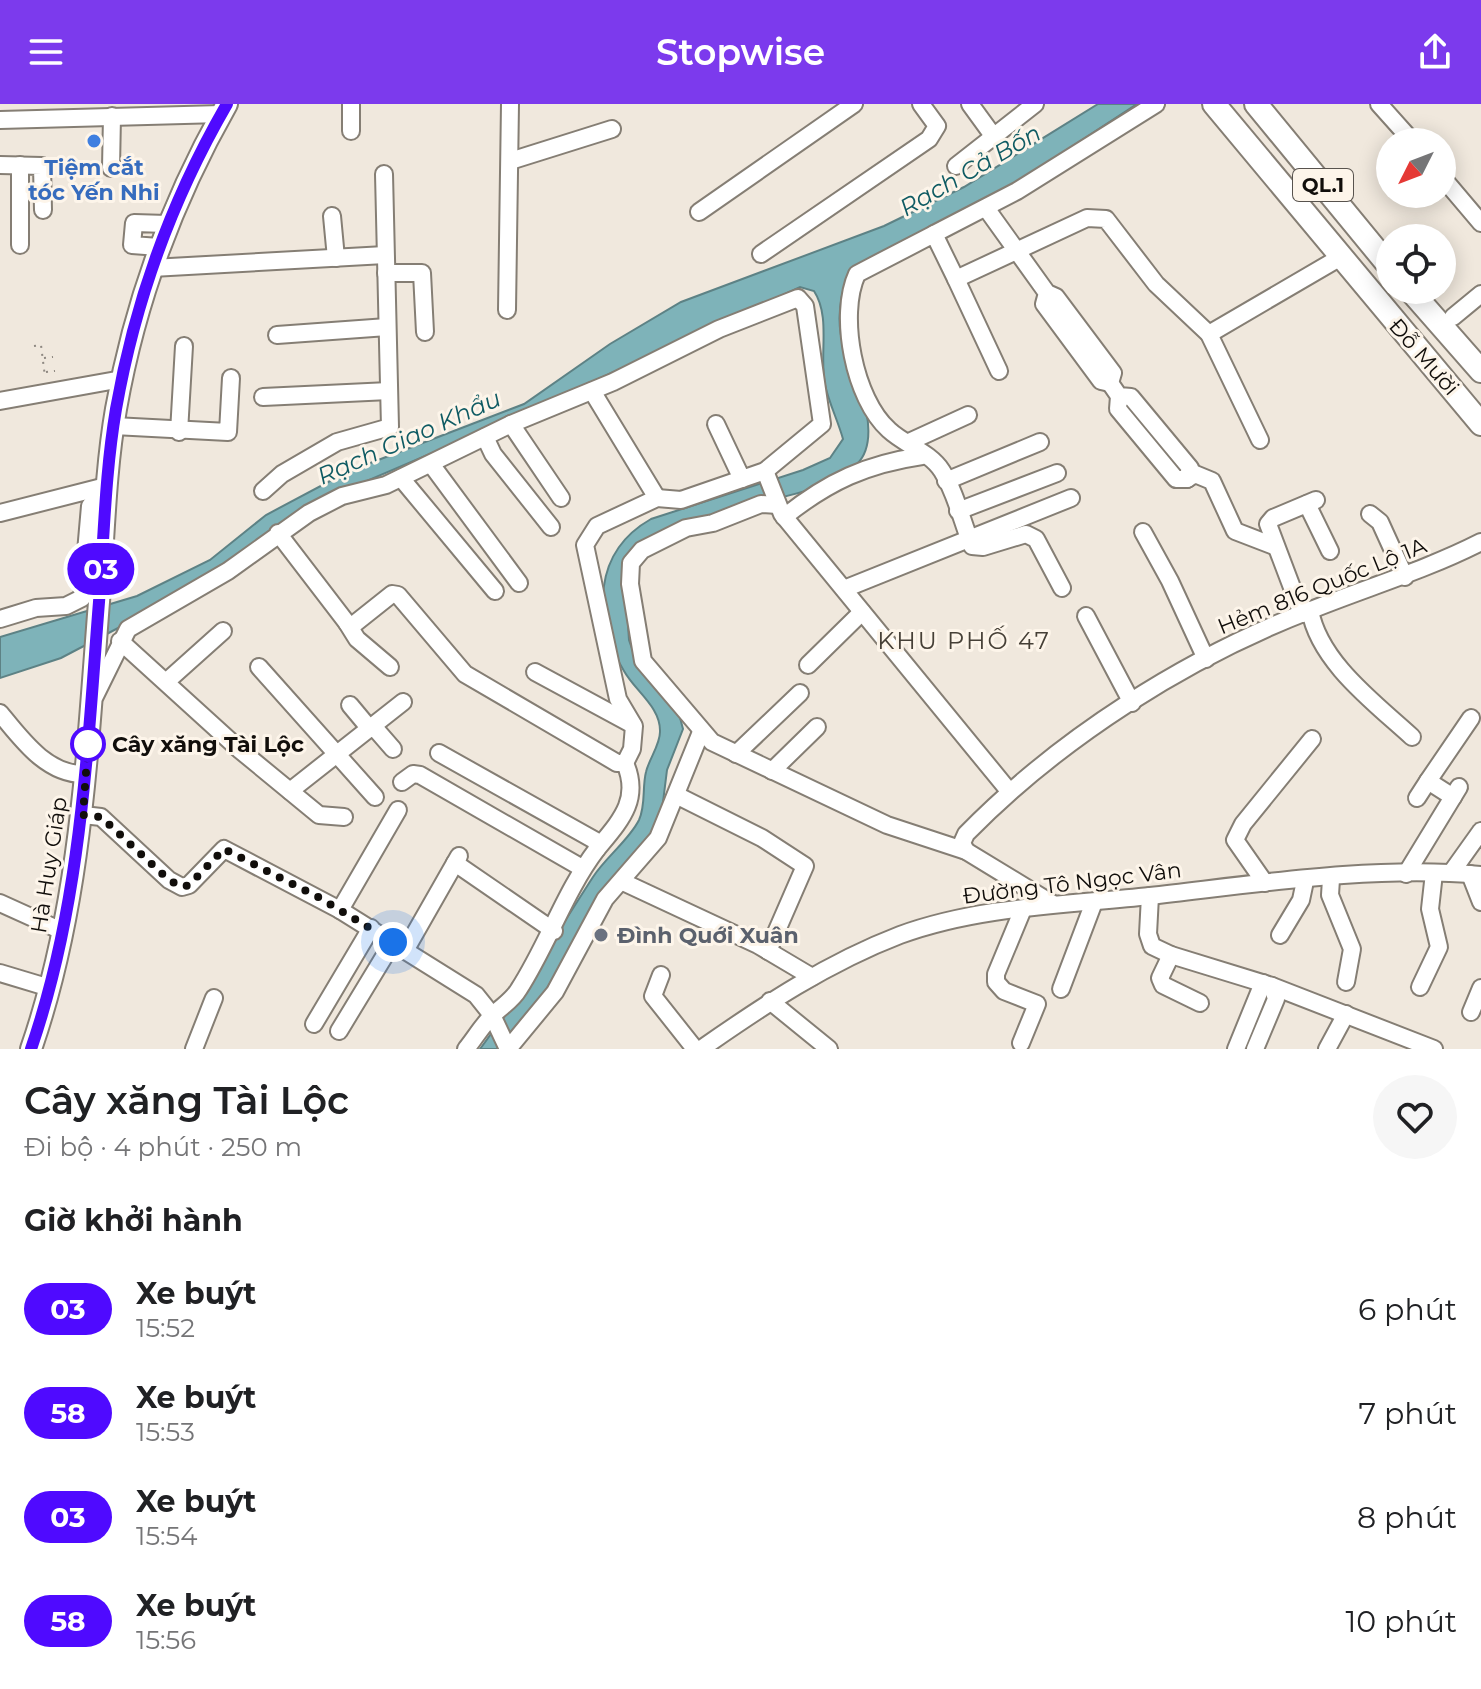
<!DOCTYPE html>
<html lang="vi">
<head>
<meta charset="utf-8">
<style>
	:root { --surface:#fff; --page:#f6f6f6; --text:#202124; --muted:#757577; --accent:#7c3aed }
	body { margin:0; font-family:Montserrat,sans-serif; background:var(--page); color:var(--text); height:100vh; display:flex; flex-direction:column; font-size:30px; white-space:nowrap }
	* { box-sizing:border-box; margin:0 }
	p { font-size:26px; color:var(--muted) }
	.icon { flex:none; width:44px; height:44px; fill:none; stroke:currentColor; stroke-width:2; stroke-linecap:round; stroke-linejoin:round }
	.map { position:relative; height:945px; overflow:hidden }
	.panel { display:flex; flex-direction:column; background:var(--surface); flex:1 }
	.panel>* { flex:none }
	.badge { padding:0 16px; border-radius:26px; font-size:28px; line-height:52px }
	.needle { width:52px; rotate:228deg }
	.controls { position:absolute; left:1376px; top:24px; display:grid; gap:16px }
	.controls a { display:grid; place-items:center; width:80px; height:80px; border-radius:50%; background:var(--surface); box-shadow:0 4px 20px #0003; font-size:40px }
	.you { position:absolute; width:40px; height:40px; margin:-20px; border:6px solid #fff; border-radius:50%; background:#1a73e8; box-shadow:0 0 0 12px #1a73e833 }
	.map>.badge { position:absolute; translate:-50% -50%; box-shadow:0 0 0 4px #fff }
	h2 { padding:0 24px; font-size:30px; line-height:72px }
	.round { display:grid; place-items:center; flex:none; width:84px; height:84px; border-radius:42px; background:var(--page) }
	.headline { display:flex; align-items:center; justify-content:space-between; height:136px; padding:0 24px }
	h1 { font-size:38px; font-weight:600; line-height:60px }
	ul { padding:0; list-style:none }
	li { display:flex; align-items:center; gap:24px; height:104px; padding:0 24px }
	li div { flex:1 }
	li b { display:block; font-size:30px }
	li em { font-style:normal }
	li .badge { min-width:88px; font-weight:700; text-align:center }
	header { display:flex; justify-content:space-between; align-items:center; height:104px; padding:0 24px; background:var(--accent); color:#fff; font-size:36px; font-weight:600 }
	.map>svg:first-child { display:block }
</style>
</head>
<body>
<header><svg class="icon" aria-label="menu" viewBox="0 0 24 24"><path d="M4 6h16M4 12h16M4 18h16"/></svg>Stopwise<svg class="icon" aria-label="share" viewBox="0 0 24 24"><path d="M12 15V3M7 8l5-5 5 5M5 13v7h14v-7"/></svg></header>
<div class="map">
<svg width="1481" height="945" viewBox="0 0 1481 945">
	<rect width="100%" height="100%" fill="#f0e8dd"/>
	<!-- water -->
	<path fill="#7eb3b9" stroke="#5d8285" stroke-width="2" d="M1098 0H1137L975 106 916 136 886 146 849 168C830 217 842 244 861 291 869 311 874 343 857 360 828 391 758 395 720 409 693 419 667 432 641 444L627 505 629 536 635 553 678 606 683 625 667 666 661 714 656 730 595 801 546 886 497 945H480C521 890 556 830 593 773 606 753 629 736 639 716 646 701 642 683 646 668 649 655 660 641 660 628 661 603 635 587 624 567 592 513 593 448 651 415L803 366 830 354 843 335C838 317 829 299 825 281 819 251 831 213 814 187L800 183 493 323 322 396 241 456 162 501 61 554 0 574V533L137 492 210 456 266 411 347 368 524 300 610 240 681 198 884 122 964 83Z"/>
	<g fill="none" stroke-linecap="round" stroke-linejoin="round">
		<defs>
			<g id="minor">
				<path d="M970 0 994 33"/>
				<path d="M1379 0 1413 38"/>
				<path d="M0 16 221 10"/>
				<path d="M351 27V0"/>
				<path d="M510 57 612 25"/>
				<path d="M0 61 42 62 43 106"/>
				<path d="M956 62 1035 0"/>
				<path d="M111 64 112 12"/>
				<path d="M1442 73 1481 119"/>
				<path d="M986 104 1047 189 1056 193 1113 269 1110 279 1101 277 1044 200 1047 189"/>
				<path d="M699 108 854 0"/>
				<path d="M332 112 336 154"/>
				<path d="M934 130 1017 87 1156 0"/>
				<path d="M20 141V61"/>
				<path d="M159 143 132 141 134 119 167 120"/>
				<path d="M761 150 929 35 937 22 921 0"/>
				<path d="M152 164 385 151"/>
				<path d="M386 169H422L425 228"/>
				<path d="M956 175 999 267"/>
				<path d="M507 206 510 0"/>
				<path d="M1453 213 1481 190"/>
				<path d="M1209 230 1339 154"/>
				<path d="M277 231 387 223"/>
				<path d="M1110 279 1119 292 1118 305 1176 375H1187L1190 364 1131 293 1119 292"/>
				<path d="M592 287 657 394"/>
				<path d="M263 293 389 287"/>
				<path d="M0 297 122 275"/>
				<path d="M511 320 561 394"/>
				<path d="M716 320 742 375"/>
				<path d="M114 322 228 328 231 274"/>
				<path d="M179 328 184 242"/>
				<path d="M485 333 493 350 551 423"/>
				<path d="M909 338 968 311"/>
				<path d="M431 360 519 479"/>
				<path d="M765 367 782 410 1009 687"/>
				<path d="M401 374 495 487"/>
				<path d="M1187 375 1195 370 1212 377 1235 427 1274 442"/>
				<path d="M946 377 1040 338"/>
				<path d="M263 387 282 370 337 338 390 323 384 70"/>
				<path d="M1307 400 1330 447"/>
				<path d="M778 401 761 400 713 419 686 424 642 446 631 459 630 480 643 557 712 638 887 721 966 747 1053 800"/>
				<path d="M958 407 1057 369"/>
				<path d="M0 409 106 382"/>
				<path d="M1370 410 1380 418 1405 473"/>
				<path d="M784 413C829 377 867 360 922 352"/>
				<path d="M1143 428 1170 477 1206 555"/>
				<path d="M1062 484 1036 435 1026 430 983 443 972 442C962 418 956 389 942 367 930 348 905 341 889 326 854 295 838 211 857 170L934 130 956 175 1087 114 1106 115 1156 180 1209 230 1260 336"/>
				<path d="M844 485 1071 394"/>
				<path d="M1310 506C1319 558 1375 599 1412 633"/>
				<path d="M1302 510 1268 420 1273 414 1316 396"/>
				<path d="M1086 512 1132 599"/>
				<path d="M0 515 36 504 66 502 82 494 90 402 106 382"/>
				<path d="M347 519 357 535 390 563"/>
				<path d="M120 537 240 646 319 711 344 713"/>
				<path d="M808 561 862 508"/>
				<path d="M259 563 375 693"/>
				<path d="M535 568 633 621"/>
				<path d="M166 578 223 527"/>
				<path d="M95 592 128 525 228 467 309 409 342 392 386 381 511 320 613 278 719 225 798 194 805 202 822 320 765 367 681 396 657 394 597 422 585 441 618 595 634 622 632 645 625 659H617L465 570 398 491 392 490 353 521 347 519 278 429"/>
				<path d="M350 601 370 625"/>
				<path d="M0 609C22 636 48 672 86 670"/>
				<path d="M373 622 393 645"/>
				<path d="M439 649 596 737 597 745C565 787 548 840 519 885 512 897 502 902 493 911 483 920 475 934 466 945"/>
				<path d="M736 650 800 589"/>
				<path d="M772 667 817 623"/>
				<path d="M402 678 413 670 420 671 582 764"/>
				<path d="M290 687 403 598"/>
				<path d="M676 691 762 734 805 762 768 847"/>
				<path d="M1453 693 1428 677 1471 614"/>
				<path d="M1417 694 1428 677"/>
				<path d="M83 711 101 713 169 776 182 783 189 781 224 745 340 806 476 891 492 911 508 945"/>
				<path d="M597 745C620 717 641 696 625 659"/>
				<path d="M966 747 962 739 966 730C1060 634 1186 554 1311 506 1368 483 1426 466 1481 438"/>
				<path d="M455 759 554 827"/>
				<path d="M1451 769 1481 727"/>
				<path d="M1406 770 1459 683"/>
				<path d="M1470 770 1481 798"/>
				<path d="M1331 775 1330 791 1352 845 1346 878"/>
				<path d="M623 778 758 841 812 873"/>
				<path d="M1265 779 1235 736 1243 720 1312 635"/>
				<path d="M1150 792 1148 830 1152 842 1171 851 1272 882 1434 945"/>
				<path d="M0 799 64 828"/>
				<path d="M340 806 398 706"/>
				<path d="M1280 831 1301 796 1305 777"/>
				<path d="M406 845 459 752"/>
				<path d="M1171 851 1160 874 1163 881 1200 899"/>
				<path d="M0 869 50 884"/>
				<path d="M661 871 653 892 695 945"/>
				<path d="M1420 883 1439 843 1430 805 1434 769"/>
				<path d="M1061 885 1094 798"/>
				<path d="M770 897 829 945"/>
				<path d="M1471 908 1481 884"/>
				<path d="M314 920 371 824"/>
				<path d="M339 927 393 838"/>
				<path d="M1021 939 1037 900 1004 887 996 878V870L1023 805"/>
				<path d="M194 945 214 894"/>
				<path d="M508 945 555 888 605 795 658 734 701 628"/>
				<path d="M701 945C764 901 827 859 900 831 979 802 1066 801 1150 792 1256 780 1374 761 1481 771"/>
				<path d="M1236 945 1263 879"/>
				<path d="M1255 945 1276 895 1272 882"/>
				<path d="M1327 945 1346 910"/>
			</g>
			<path id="major" d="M31 945C81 801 87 649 99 498 104 434 105 369 116 305 135 197 173 95 227 0"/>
			<g id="highway">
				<path d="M1214 0 1481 320"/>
				<path d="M1256 0 1390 163"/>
				<path d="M1410 186 1481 267"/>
			</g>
		</defs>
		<!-- minor casing -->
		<use href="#minor" stroke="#857e74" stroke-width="20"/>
		<!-- major casing -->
		<use href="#major" stroke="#857e74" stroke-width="24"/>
		<!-- highway casing -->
		<use href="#highway" stroke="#857e74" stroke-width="26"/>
		<!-- path -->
		<g stroke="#8e8881" stroke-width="2" stroke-dasharray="2 6" stroke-linecap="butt">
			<path d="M34 242 41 241 45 273"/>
			<path d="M44 254 53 253"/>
			<path d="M46 268 55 267"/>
		</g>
		<!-- minor -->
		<use href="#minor" stroke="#fff" stroke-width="16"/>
		<!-- major -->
		<use href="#major" stroke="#fff" stroke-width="20"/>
		<!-- highway -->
		<use href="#highway" stroke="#fff" stroke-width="22"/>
	</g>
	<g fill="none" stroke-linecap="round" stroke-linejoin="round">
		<defs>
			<path id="line" d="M31 945C81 800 87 649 99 498 104 434 105 369 116 305 135 197 172 95 227 0"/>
		</defs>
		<!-- line casing -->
		<use href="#line" stroke="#fff" stroke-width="18"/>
		<!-- line -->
		<use href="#line" stroke="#4f0aff" stroke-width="12"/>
		<!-- walk -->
		<path stroke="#110e0b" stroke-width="8" stroke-dasharray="0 14.4" d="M88 640 83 711 101 713 169 776 182 783 189 781 224 745 318 793 393 838"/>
	</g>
	<!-- markers -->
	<circle fill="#3f7fe0" stroke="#fdf5ea" stroke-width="3" cx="94" cy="37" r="8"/>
	<circle fill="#fff" stroke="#4f0aff" stroke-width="4" cx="88" cy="640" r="16"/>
	<circle fill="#6b7280" stroke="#fdf5ea" stroke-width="3" cx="601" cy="831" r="8"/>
	<g text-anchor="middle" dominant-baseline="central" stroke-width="6" stroke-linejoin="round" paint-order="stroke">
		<!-- shield labels -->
		<rect fill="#fdf5ea" stroke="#58534e" stroke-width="2" x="1293" y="65" width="60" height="32" rx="6"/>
		<g font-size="20" font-weight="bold" fill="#110e0b">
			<text x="1323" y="81">QL.1</text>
		</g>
		<!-- shop labels -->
		<g font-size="22" font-weight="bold" fill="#366cbe" stroke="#fdf5ea">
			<text x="94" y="63">Tiệm cắt<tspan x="94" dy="25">tóc Yến Nhi</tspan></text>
		</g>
		<!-- street labels -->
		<g font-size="22" fill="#110e0b" stroke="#fdf5ea">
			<text transform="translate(1424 253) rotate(49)">Đỗ Mười</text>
			<text transform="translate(1322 482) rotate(-22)">Hẻm 816 Quốc Lộ 1A</text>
			<text transform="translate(49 761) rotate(-81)">Hà Huy Giáp</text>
			<text transform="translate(1072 779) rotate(-7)">Đường Tô Ngọc Vân</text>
		</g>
		<!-- stop labels -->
		<g font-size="22" font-weight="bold" fill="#110e0b" stroke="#fdf5ea" text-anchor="start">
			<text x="112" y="640">Cây xăng Tài Lộc</text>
		</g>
		<!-- worship labels -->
		<g font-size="22" font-weight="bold" fill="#5b616d" stroke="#fdf5ea" text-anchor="start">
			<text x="617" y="831">Đình Quới Xuân</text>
		</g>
		<!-- water labels -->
		<g font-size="24" font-style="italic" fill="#0f5b63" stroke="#fdf5ea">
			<text transform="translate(970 66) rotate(-30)">Rạch Cả Bốn</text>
			<text transform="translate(409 333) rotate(-24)">Rạch Giao Khẩu</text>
		</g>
		<!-- neighbourhood labels -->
		<g font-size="24" letter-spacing="2" fill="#464037" stroke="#fdf5ea">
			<text x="964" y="536">KHU PHỐ 47</text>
		</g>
	</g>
</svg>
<div class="controls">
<a><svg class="needle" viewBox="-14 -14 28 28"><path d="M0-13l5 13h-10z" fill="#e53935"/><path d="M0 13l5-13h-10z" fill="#757577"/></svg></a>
<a><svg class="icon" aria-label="locate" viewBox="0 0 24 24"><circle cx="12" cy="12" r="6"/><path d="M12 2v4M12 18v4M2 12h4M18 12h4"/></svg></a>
</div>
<div class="you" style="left:393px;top:838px"></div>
<b class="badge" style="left:101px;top:465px;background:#4f0aff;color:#fff">03</b>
</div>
<section class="panel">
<div class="headline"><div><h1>Cây xăng Tài Lộc</h1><p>Đi bộ · 4 phút · 250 m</p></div><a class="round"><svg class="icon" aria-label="heart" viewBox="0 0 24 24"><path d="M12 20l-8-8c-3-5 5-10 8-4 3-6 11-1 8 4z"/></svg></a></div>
<h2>Giờ khởi hành</h2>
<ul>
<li><span class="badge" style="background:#4f0aff;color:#fff">03</span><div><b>Xe buýt</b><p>15:52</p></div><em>6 phút</em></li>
<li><span class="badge" style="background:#4f0aff;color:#fff">58</span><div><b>Xe buýt</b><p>15:53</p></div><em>7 phút</em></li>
<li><span class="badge" style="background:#4f0aff;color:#fff">03</span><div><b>Xe buýt</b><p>15:54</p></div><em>8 phút</em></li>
<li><span class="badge" style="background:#4f0aff;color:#fff">58</span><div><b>Xe buýt</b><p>15:56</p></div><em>10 phút</em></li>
</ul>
</section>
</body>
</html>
